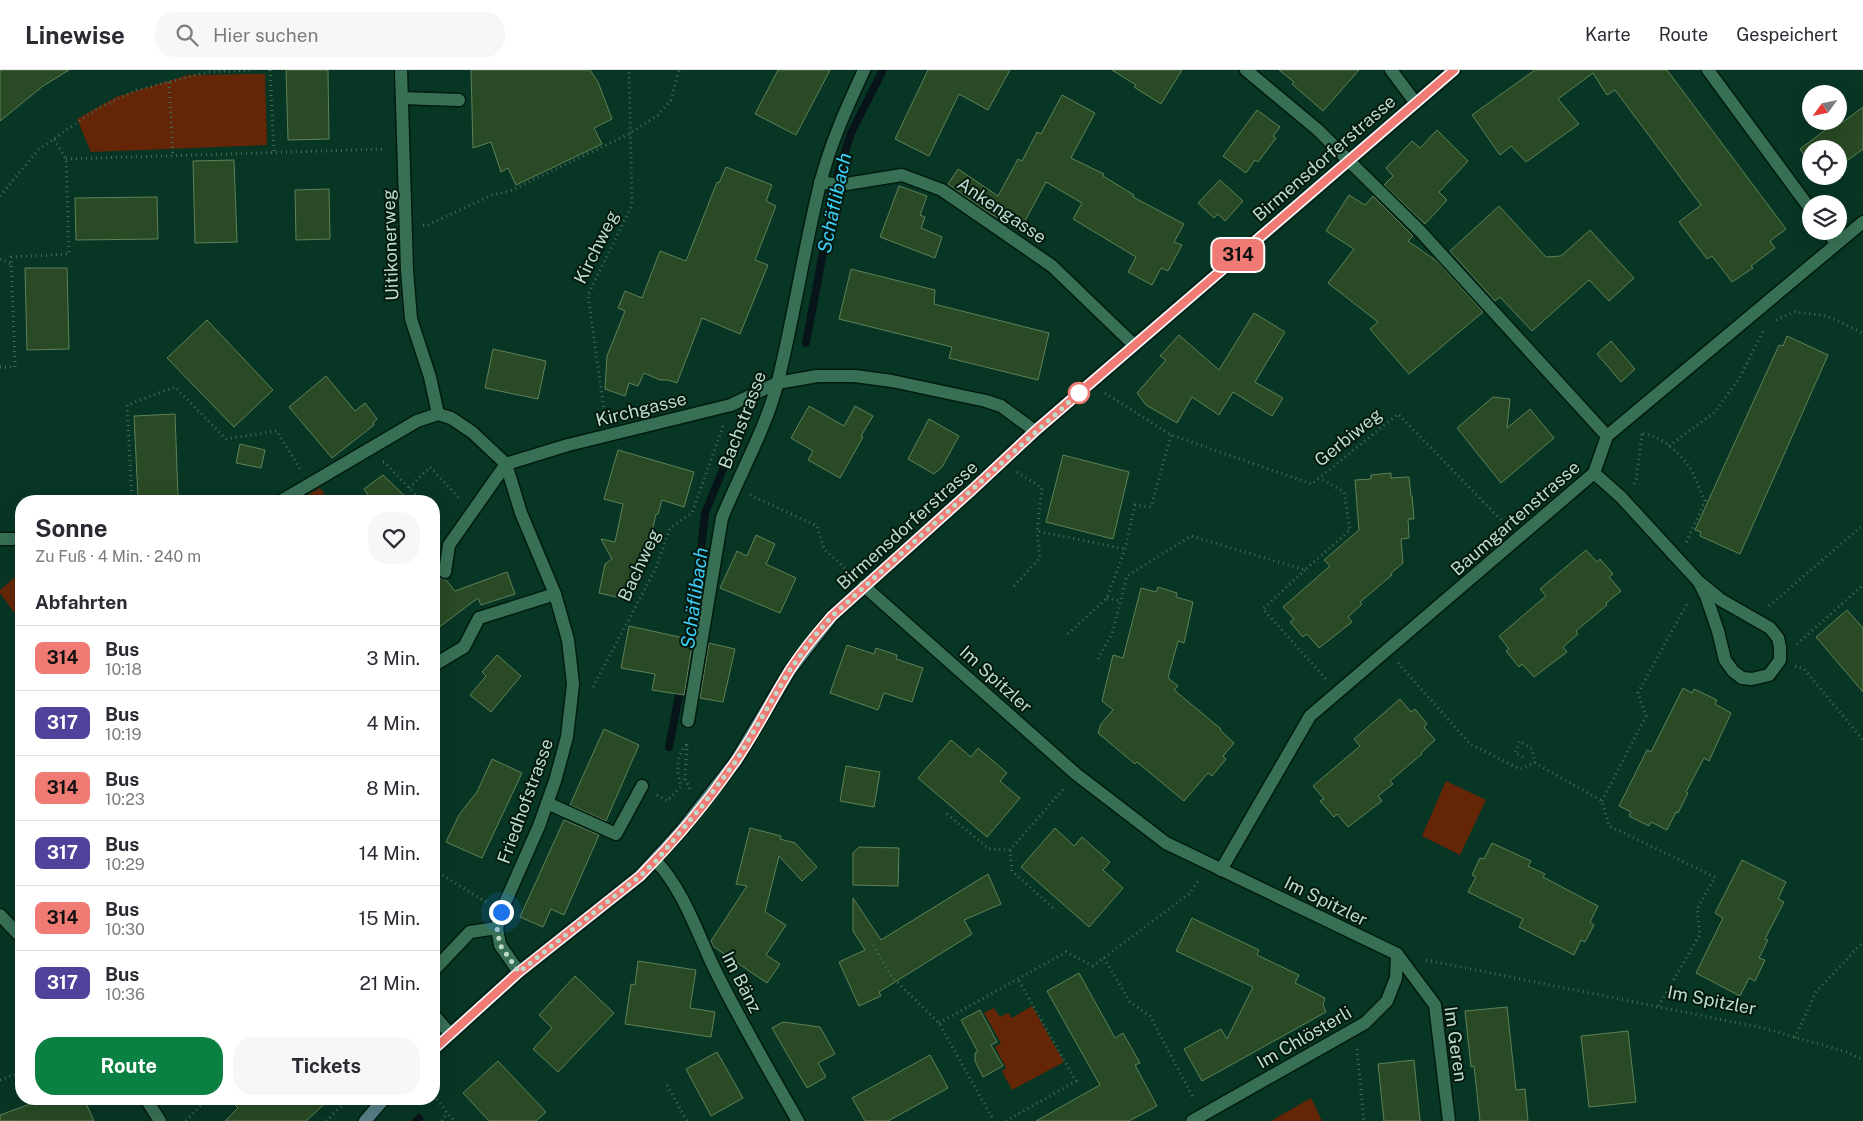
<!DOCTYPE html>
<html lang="de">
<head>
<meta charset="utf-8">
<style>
	:root { --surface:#fff; --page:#f7f7f7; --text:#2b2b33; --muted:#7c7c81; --line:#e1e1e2; --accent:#0b8043 }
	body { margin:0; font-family:"Public Sans",sans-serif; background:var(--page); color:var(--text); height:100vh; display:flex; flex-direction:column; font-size:19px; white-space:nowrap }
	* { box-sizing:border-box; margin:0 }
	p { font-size:16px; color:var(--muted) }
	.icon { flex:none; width:28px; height:28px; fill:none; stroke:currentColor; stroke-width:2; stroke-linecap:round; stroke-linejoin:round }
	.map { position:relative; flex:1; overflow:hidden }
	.side { position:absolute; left:15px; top:425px; width:425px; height:610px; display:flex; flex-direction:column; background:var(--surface); border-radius:20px; box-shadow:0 5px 20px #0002 }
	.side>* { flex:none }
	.badge { padding:0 10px; border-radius:8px; font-size:18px; line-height:32px }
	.needle { width:32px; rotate:237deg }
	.controls { position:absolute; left:1802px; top:15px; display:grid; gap:10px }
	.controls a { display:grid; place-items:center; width:45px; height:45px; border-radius:50%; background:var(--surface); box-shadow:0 5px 20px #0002; font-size:25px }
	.you { position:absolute; width:25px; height:25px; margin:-12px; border:4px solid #fff; border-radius:50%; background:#1a73e8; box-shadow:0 0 0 8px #1a73e833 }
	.map>.badge { position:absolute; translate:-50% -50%; box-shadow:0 0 0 2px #fff }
	h2 { padding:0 20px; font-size:19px; line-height:45px }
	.round { display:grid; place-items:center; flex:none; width:52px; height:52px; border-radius:20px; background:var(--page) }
	.summary { display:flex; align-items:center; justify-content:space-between; height:85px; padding:0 20px }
	h1 { font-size:24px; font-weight:700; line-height:38px }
	.cta { display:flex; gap:10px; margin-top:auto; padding:10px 20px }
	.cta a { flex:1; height:58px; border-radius:20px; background:var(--accent); color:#fff; font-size:20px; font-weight:700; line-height:58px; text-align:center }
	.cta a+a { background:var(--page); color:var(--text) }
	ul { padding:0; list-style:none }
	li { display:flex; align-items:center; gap:15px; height:65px; padding:0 20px; border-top:1px solid var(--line) }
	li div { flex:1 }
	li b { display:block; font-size:19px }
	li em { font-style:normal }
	li .badge { min-width:55px; font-weight:700; text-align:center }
	header { display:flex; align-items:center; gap:30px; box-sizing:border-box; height:70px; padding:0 25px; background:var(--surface); border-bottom:1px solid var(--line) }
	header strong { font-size:24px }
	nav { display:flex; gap:28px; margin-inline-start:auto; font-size:18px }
	.search { width:350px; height:45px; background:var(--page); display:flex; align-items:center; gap:12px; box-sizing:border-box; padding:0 18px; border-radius:20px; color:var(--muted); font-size:19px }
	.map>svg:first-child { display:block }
</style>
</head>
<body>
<header>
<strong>Linewise</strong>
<div class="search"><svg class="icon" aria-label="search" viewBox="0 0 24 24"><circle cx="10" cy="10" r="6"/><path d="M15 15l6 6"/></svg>Hier suchen</div>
<nav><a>Karte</a><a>Route</a><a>Gespeichert</a></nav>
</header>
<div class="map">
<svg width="1863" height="1051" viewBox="0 0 1863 1051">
	<rect width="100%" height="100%" fill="#083624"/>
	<!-- green -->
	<g fill="#652608">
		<path d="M265 4 267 75 91 82 77 49 116 27 188 5Z"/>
		<path d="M320 418 329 431H297Z"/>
		<path d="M21 502V552L0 523V520Z"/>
		<path d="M1446 711 1486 730 1460 785 1422 766Z"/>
		<path d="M1032 936 1064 992 1012 1020 1002 1001 1006 998 995 977 1001 973 984 943 994 938 1000 947 1008 943 1012 948Z"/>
		<path d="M1311 1028 1322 1051H1271Z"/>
	</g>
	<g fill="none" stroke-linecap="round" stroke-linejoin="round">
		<!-- stream -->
		<g stroke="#071419" stroke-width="8">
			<path d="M806 273 838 103 851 63 883 0"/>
			<path d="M688 579 694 545 705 443 730 382"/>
			<path d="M669 677 681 615"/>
			<path d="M416 1051 419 1048"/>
		</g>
	</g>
	<!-- building -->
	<g fill="#294a25" stroke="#5e8159">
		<path d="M0 0H69L43 16 0 51Z"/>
		<path d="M286 0H328L329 69 288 70Z"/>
		<path d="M471 0H590L598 12 612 49 594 58 602 74 516 115 508 98 501 102 491 72 473 78Z"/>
		<path d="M778 0H830L796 65 755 44Z"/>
		<path d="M928 0H1010L988 40 959 24 929 86 895 69Z"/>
		<path d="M1112 0H1182L1161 34 1134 17 1136 15Z"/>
		<path d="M1279 0H1359L1323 41 1292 14 1294 12Z"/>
		<path d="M1535 0H1667L1786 159 1770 171 1775 178 1751 196 1753 198 1732 212 1712 186 1707 189 1679 152 1701 135 1615 20 1607 25 1593 3 1558 29 1579 54 1526 92 1511 76 1500 85 1472 45Z"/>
		<path d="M1062 25 1095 43 1071 88 1104 104 1103 106 1134 125 1133 127 1184 154 1174 172 1182 175 1168 201 1161 198 1152 215 1128 202 1136 187 1073 149 1082 133 1046 112 1020 160 989 143 948 114 958 99 998 126 1018 89 1022 91 1037 62 1041 64Z"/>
		<path d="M1863 37V79L1839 97V79H1811V94L1800 79 1840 49 1843 52Z"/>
		<path d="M1257 40 1280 57 1273 66 1276 68 1258 92 1255 90 1246 103 1223 86Z"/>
		<path d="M1437 60 1468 91 1439 122 1447 130 1425 154 1384 115 1393 106 1386 98 1412 71 1420 78Z"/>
		<path d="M234 90 237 172 195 173 193 91Z"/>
		<path d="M726 97 772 115 766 131 776 136 755 190 768 195 740 264 702 248 677 313 668 310H660L644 303 638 316 629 313 625 326 605 319 607 286 625 241 618 238 625 221 642 228 660 181 686 191 717 112 719 113Z"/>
		<path d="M1220 110 1243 131 1225 151 1218 144 1214 148 1198 133Z"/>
		<path d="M899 116 927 126 920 145 925 147 921 158 942 167 935 188 880 167Z"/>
		<path d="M329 119 330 169 296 170 295 120Z"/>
		<path d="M1349 125 1365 135 1373 126 1413 166 1408 171 1438 192 1483 242 1409 304 1370 259 1378 252 1328 213 1354 179 1326 161Z"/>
		<path d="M157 127 158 169 76 170 75 128Z"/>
		<path d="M1499 136 1546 187 1561 186 1590 160 1634 208 1609 231 1589 210 1532 261 1500 227 1495 231 1450 181Z"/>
		<path d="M25 198H67L69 279 27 280Z"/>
		<path d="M851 199 935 220 934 234 1049 263 1038 310 949 288 952 277 839 249Z"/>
		<path d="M1254 243 1285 262 1255 312 1283 328 1272 346 1233 322 1219 345 1192 327 1177 353 1146 335 1137 323 1166 290 1160 286 1179 265 1219 300Z"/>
		<path d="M207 250 273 320 234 357 167 288Z"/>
		<path d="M1787 266 1828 285 1740 484 1700 466 1701 462 1695 460 1779 275 1783 276Z"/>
		<path d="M1611 271 1635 299 1621 312 1597 284Z"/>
		<path d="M493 279 546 291 538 329 485 318Z"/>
		<path d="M326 306 355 341 365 333 377 349 373 353 374 355 332 388 289 337Z"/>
		<path d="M1493 327 1510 329 1507 358 1530 339 1554 368 1501 413 1457 358Z"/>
		<path d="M809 336 844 356 855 336 873 346 861 366 863 367 840 408 808 390 813 381 791 368Z"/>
		<path d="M175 344 178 426 138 427 134 346Z"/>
		<path d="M929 349 959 366 942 397 934 404 908 389Z"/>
		<path d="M240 374 265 380 261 398 236 393Z"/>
		<path d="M618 380 694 402 684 437 662 430 658 444H656L642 507 634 506 629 530 599 523 605 494 612 489 601 469 615 472 623 434 604 429Z"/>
		<path d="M1063 385 1129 402 1113 469 1046 452Z"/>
		<path d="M1391 403V408L1409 407 1411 426H1412L1414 449H1408L1409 468 1401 469 1403 493 1390 504 1392 505 1360 532 1362 534 1348 547 1352 552 1319 578 1307 564 1303 567 1290 552 1294 549 1283 537 1330 496 1324 490 1359 460 1355 410 1371 409V405Z"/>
		<path d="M383 405 410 431H372L364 419Z"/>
		<path d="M756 465 775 474 766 494 796 508 780 543 720 518 737 481 747 486Z"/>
		<path d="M1586 480 1597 492 1600 489 1613 504 1609 507 1621 521 1606 533 1607 535 1576 561 1578 564 1563 577 1567 582 1534 607 1522 594 1519 597 1506 581 1509 579 1499 566 1546 526 1540 519Z"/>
		<path d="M434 493 437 498V505L440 508 446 510 455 521 507 502 515 524 481 535 478 528 434 561Z"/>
		<path d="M1158 517 1177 523 1176 527 1193 532 1184 573 1178 571 1168 608 1178 616 1174 620 1221 659 1220 660 1234 673 1223 686 1226 689 1212 706 1208 703 1184 731 1137 692 1135 694 1098 663 1101 654 1113 640 1102 631 1113 585 1123 588 1141 518 1156 522Z"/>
		<path d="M1847 540 1863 558V622L1816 567Z"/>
		<path d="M629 556 693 570 684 625 652 620 655 604 621 598Z"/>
		<path d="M709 573 735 579 723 632 700 628Z"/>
		<path d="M847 575 874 584 876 578 897 585 896 589 923 598 912 632 884 623 878 640 830 623Z"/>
		<path d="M497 585 521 606 491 642 470 625 486 606 482 602Z"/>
		<path d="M1683 618 1692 623 1694 619 1717 630 1715 634 1731 643 1709 691 1704 688 1686 722 1688 723 1678 743 1676 742 1667 760 1651 752 1649 756 1629 746 1631 742 1619 736 1647 680 1651 682Z"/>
		<path d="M1400 629 1411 642 1415 639 1427 654 1424 657 1435 670 1421 683 1422 684 1390 711 1393 714 1378 726 1382 731 1348 757 1337 744 1334 747 1320 731 1324 729 1313 716 1360 676 1354 669Z"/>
		<path d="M604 659 639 675 606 751 570 735Z"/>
		<path d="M951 670 971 687 978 678 1007 703 1000 711 1020 728 987 767 918 708Z"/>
		<path d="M492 689 522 703 482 788 446 772 459 745 477 722Z"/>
		<path d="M846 696 880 702 874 737 840 731Z"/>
		<path d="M564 750 599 765 564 845 551 839 543 857 520 847Z"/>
		<path d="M750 758 781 766 780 769 795 773 817 797 802 811 779 786 765 842 786 855 766 885 780 894 767 913 714 877 711 871 747 816 736 814Z"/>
		<path d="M1055 758 1074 776 1082 767 1110 792 1103 800 1123 818 1089 857 1021 797Z"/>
		<path d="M1492 773 1531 791 1528 796 1545 804 1543 807 1598 836 1590 852 1594 855 1585 872 1581 870 1574 885 1519 857 1523 849 1468 822 1476 807 1472 805 1480 788 1484 789Z"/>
		<path d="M859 777 899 778 898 816 853 815V783Z"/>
		<path d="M1742 790 1786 812 1778 829 1784 832 1765 869 1768 870 1759 888 1765 890 1755 911 1749 908 1740 926 1696 903 1723 848 1715 843Z"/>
		<path d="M988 804 1001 834 964 850 972 864 879 922 881 926 859 936 839 892 865 880 853 861V828L881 870Z"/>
		<path d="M1192 848 1259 880 1257 885 1299 905 1295 913 1325 928 1323 935 1326 942 1202 1011 1184 979 1221 959 1227 969 1253 917 1176 881Z"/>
		<path d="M638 891 696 900 690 938 715 942 711 967 625 954 631 914 635 915Z"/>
		<path d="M1079 903 1115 968 1123 963 1140 993 1135 995 1157 1036 1129 1051H1036L1100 1015 1047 921Z"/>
		<path d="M575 906 614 943 558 1002 533 979 552 958 539 945Z"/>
		<path d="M1507 937 1516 1020 1525 1019 1528 1051H1480L1474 996 1471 997 1465 941Z"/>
		<path d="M980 940 997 972 991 975 1003 996 983 1007 975 991V983L978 982 961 950Z"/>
		<path d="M783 952 820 957 835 984 818 993 826 1007 807 1018 772 958Z"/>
		<path d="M1628 961 1636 1032 1589 1037 1581 966Z"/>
		<path d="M717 982 743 1028 711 1046 686 999Z"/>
		<path d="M930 985 948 1018 888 1051H865L852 1028Z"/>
		<path d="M1414 990 1420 1051H1384L1378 994Z"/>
		<path d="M498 991 546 1042 536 1051H489L463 1023Z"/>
		<path d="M44 1029H84L94 1051H0V1045Z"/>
		<path d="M229 1029H330L306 1051H225L238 1038Z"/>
	</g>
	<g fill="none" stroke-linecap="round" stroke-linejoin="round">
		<defs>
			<g id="lane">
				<path d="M1391 0 1415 32"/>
				<path d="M402 28 459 30"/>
				<path d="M1348 90 1420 161 1607 366"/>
				<path d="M445 502 449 475 506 394"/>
				<path d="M434 595 464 577 479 548 555 524"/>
				<path d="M547 733 616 764 642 716"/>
				<path d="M434 900 470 862 497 858"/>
				<path d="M434 945 450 964"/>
			</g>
			<g id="street">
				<path d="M401 0 407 200 411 249 430 307 438 344"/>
				<path d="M1246 0 1318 60 1348 90"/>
				<path d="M1708 0 1811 140"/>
				<path d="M820 112 840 115 902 105 942 120 1052 196 1134 275"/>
				<path d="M1827 161 1836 173"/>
				<path d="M506 394 568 375 731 335 777 313 817 306H855L892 311 986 331 1001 336 1035 361"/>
				<path d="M1594 403 1621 427 1699 512 1721 530 1770 558 1778 568 1780 577V590L1769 605 1752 609 1742 608 1733 601 1725 590 1718 561 1706 526 1699 512"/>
				<path d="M281 431 417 351 438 344 451 348 472 362 506 394 521 443 555 524 568 570 573 614 567 667 555 711 539 756 501 842 497 858 500 875 519 902"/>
				<path d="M0 469H21"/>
				<path d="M864 516 1076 704 1166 773 1397 884 1435 935 1449 1051"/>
				<path d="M688 651 722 448C740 403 766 359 778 311 794 246 804 179 820 114 830 74 847 37 864 0"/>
				<path d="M656 791C685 822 698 866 717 904 742 954 770 1002 798 1051"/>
				<path d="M1221 800 1310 646 1594 403 1607 366 1863 152"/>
				<path d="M0 845 21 867"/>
				<path d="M146 1029 160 1051"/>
				<path d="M1192 1051 1365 953 1387 931 1396 908 1397 884"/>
			</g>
			<g id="secondary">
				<path d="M434 979 519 902 640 806 682 760 736 691 790 600 832 546 973 419 1035 361 1454 0"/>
				<path d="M365 1051 384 1029"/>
			</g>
		</defs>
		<!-- lane casing -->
		<use href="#lane" stroke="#001b0f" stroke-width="15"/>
		<!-- street casing -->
		<use href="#street" stroke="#001b0f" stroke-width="15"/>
		<!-- secondary casing -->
		<use href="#secondary" stroke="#001b0f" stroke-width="15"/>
		<!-- path -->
		<g stroke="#436c5b" stroke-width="3" stroke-dasharray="1 4" stroke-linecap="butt">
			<path d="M270 0 274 82"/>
			<path d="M169 12 173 85"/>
			<path d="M66 89 386 79"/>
			<path d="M0 126 39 79 97 39 137 20 209 2 254 0"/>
			<path d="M423 155H428L492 125 510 121 629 64 658 45 671 30 679 0"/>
			<path d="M0 189 11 194"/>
			<path d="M1776 250 1795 242 1827 246 1863 263"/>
			<path d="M0 297H15L11 187 69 184 66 89 54 69"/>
			<path d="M1105 323 1171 365 1312 414 1398 344 1506 455"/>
			<path d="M605 347 588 225 632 135 629 0"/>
			<path d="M1643 364C1660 365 1678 382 1688 395 1695 405 1699 419 1705 431L1686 473"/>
			<path d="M1669 376 1715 342 1739 309 1763 261"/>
			<path d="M383 392H384L422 431"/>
			<path d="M1017 402 1042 418 1037 461 1125 479"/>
			<path d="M1634 414 1636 411 1642 362"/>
			<path d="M409 418 430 397 460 429"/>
			<path d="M750 425 817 456 824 479 847 500"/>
			<path d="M329 426 332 431"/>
			<path d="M132 431 127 335 175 317 226 369 277 361 300 399"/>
			<path d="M434 443 436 445 437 459"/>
			<path d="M1305 500 1263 539 1326 609"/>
			<path d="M1014 516 1040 488 1037 461"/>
			<path d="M1107 528 1120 531"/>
			<path d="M1769 536 1863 455"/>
			<path d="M1068 564 1107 528 1125 479 1135 435 1151 437 1171 365"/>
			<path d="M1797 574 1863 515"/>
			<path d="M1098 589 1112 564 1127 506 1191 466 1305 500 1350 460 1344 422 1320 408"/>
			<path d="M1398 593 1470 674 1520 699 1535 693 1602 731 1609 756 1715 807 1697 839 1700 864 1658 937"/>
			<path d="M1795 596 1804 599 1863 670"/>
			<path d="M593 617 656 498 670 458 692 443 723 356"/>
			<path d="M687 674 685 709 690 719"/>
			<path d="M1523 687 1515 683 1520 671 1532 679 1535 693"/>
			<path d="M657 725 667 731 681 717C677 702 675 686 687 674"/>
			<path d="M1602 731 1646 646 1638 623 1688 532"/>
			<path d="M947 744 989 779 1010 780 1064 718"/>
			<path d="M1010 780 1012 801 1053 838"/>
			<path d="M434 800 486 832"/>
			<path d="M873 875 892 907 939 953 994 1051"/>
			<path d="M1104 888 1130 932 1150 946 1194 1029"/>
			<path d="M1426 890 1763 958 1847 982 1863 990"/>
			<path d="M939 953 1066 882 1093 896 1189 824 1200 808"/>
			<path d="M1795 968 1816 922 1863 872"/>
			<path d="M1357 979 1364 1051"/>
			<path d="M0 1010 21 1002"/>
			<path d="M667 1015 687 1051"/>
			<path d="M434 1025 447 1043 455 1051"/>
			<path d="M186 1051 207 1029"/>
			<path d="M326 1051 349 1029"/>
			<path d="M442 1051 447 1043"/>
			<path d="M1006 1051 1076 1011 1018 909"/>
		</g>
		<!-- lane -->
		<use href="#lane" stroke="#387055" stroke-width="12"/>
		<!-- street -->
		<use href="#street" stroke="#387055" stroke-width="12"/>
		<!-- secondary -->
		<use href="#secondary" stroke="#577f86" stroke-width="12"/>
	</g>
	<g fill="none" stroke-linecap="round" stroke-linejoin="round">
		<defs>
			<path id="line" d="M434 979 519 902 640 806C675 771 707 733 735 692 756 663 771 630 790 600 802 581 817 563 832 546L973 419 1035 361 1454 0"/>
		</defs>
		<!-- line casing -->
		<use href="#line" stroke="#fff" stroke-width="11"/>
		<!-- line -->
		<use href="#line" stroke="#f07b74" stroke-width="8"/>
		<!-- walk -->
		<path stroke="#bfdbcc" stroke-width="5" stroke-dasharray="0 9" d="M501 842 497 858 500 875 519 902 640 806 656 791 702 736 736 691 790 600 812 569 832 546 1079 323"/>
	</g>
	<!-- markers -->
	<circle fill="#fff" stroke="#f07b74" stroke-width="2.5" cx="1079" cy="323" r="10"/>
	<g text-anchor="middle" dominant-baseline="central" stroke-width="4" stroke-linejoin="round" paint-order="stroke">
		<!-- street labels -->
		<g font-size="18" fill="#bfdbcc" stroke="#041a10">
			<text transform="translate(1324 88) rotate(-41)">Birmensdorferstrasse</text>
			<text transform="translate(1002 140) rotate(34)">Ankengasse</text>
			<text transform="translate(390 175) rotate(-92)">Uitikonerweg</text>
			<text transform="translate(596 177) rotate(-64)">Kirchweg</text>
			<text transform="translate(641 339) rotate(-14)">Kirchgasse</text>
			<text transform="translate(742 350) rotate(-69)">Bachstrasse</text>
			<text transform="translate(1348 367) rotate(-39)">Gerbiweg</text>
			<text transform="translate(1515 448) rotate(-41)">Baumgartenstrasse</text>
			<text transform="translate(907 455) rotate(-42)">Birmensdorferstrasse</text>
			<text transform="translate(639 495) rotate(-65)">Bachweg</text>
			<text transform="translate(996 609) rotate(42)">Im Spitzler</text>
			<text transform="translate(525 731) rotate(-70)">Friedhofstrasse</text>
			<text transform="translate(1326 831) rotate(26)">Im Spitzler</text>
			<text transform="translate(742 912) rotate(63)">Im Bänz</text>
			<text transform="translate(1712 930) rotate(11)">Im Spitzler</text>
			<text transform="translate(1304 967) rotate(-30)">Im Chlösterli</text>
			<text transform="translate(1456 974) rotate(82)">Im Geren</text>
		</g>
		<!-- water labels -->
		<g font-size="19" font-style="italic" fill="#3dd1fb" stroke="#041a10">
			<text transform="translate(834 133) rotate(-78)">Schäflibach</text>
			<text transform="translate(694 528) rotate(-82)">Schäflibach</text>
		</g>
	</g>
</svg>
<div class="controls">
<a><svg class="needle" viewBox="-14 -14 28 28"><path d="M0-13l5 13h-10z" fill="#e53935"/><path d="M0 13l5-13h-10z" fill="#7c7c81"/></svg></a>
<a><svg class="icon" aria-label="locate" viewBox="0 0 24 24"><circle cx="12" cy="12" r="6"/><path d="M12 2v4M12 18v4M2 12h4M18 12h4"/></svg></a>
<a><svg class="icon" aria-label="layers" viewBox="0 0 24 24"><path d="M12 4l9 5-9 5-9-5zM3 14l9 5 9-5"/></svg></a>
</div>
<div class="you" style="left:501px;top:842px"></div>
<b class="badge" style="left:1238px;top:185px;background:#f07b74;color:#111">314</b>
<section class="side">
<div class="summary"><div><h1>Sonne</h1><p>Zu Fuß · 4 Min. · 240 m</p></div><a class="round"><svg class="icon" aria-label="heart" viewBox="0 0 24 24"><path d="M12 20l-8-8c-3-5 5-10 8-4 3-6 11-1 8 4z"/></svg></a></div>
<h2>Abfahrten</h2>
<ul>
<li><span class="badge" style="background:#f07b74;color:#111">314</span><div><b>Bus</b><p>10:18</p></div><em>3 Min.</em></li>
<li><span class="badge" style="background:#4e429b;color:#fff">317</span><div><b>Bus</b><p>10:19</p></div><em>4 Min.</em></li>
<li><span class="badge" style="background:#f07b74;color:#111">314</span><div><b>Bus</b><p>10:23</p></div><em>8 Min.</em></li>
<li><span class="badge" style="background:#4e429b;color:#fff">317</span><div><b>Bus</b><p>10:29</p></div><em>14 Min.</em></li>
<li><span class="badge" style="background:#f07b74;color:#111">314</span><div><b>Bus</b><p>10:30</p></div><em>15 Min.</em></li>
<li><span class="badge" style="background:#4e429b;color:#fff">317</span><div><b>Bus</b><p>10:36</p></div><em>21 Min.</em></li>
</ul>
<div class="cta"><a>Route</a><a>Tickets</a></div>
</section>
</div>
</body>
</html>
